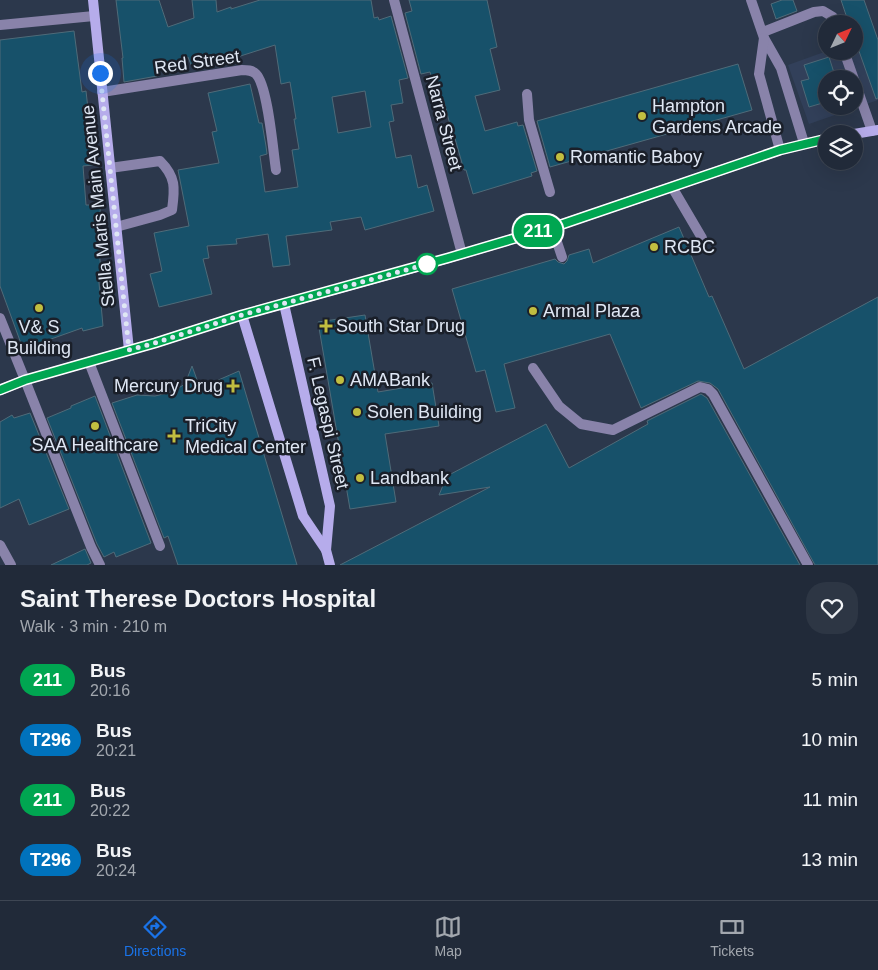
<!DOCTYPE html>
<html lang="en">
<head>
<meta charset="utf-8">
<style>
	:root { --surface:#212a39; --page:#2d3644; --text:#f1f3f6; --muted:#a2a7ae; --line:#3e4653; --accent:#1a73e8 }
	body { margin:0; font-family:Helvetica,sans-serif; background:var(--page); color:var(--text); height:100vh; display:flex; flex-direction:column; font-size:19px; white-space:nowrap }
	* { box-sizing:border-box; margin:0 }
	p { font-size:16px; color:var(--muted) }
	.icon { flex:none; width:28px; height:28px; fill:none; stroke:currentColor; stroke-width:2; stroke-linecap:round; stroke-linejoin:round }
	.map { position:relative; height:565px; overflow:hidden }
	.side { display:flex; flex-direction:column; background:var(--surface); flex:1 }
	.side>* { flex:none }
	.badge { padding:0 10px; border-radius:16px; font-size:18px; line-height:32px }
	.needle { width:32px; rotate:47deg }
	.buttons { position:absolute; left:818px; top:15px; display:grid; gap:10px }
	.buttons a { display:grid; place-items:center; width:45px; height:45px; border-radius:50%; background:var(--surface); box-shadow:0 5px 20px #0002,0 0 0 1px var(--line); font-size:25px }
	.you { position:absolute; width:25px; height:25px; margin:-12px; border:4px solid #fff; border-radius:50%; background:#1a73e8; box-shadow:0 0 0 8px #1a73e833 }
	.map>.badge { position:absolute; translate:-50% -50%; box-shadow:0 0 0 2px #fff }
	.round { display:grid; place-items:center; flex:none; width:52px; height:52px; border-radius:20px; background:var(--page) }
	.head { display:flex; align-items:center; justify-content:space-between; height:85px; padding:0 20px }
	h1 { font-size:24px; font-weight:600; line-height:38px }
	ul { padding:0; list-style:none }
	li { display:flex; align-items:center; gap:15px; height:60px; padding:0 20px }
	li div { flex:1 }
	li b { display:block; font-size:19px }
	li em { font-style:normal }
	li .badge { min-width:55px; font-weight:700; text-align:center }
	.menu { display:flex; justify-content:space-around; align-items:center; height:70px; border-top:1px solid var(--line); background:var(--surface); font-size:14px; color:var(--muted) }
	.menu a { display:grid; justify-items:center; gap:2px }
	.menu .active { color:var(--accent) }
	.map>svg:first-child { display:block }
</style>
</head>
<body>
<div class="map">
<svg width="878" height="565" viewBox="0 0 878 565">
	<rect width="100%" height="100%" fill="#2c384c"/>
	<!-- built -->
	<path fill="#32405a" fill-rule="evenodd" d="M875 34 878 43V100L809 124 788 65 827 51H854V42ZM826 79H854V106H826Z"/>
	<!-- building -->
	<g fill="#17516a" stroke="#4f6b79" fill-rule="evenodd">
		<path d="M116 0H159L168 27 194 18 192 0H216L217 12 231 7V9L260 0H371L374 18 378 17 379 20 391 16 408 78 399 80 403 103 391 105 394 121 389 122 396 158 411 155 418 188 427 185 434 211 365 230 361 217 330 222 332 230 286 236 290 265 273 267 268 234 236 239 237 244 207 246 209 258 203 259 212 294 159 307 150 274 162 271 154 233 189 226 178 170 219 163 212 132 217 131 208 93 250 84 259 123H262L266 146 267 154 260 156 265 192 298 187 292 150 299 149 294 119H296L290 82 281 84 275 45 206 67 205 63 192 67 188 57 156 68 157 76 124 82 122 58H123ZM365 91 371 127 338 133 332 97Z"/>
		<path d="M409 0H487L497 47 490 49 500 90 475 96 485 131 517 122 518 126 523 125 537 171 531 173 532 176 473 194 466 170H464L454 135 453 136 443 98 438 100 430 72 421 74 405 13 412 11Z"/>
		<path d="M782 0H793L797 11 776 19 771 4Z"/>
		<path d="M841 0H864L878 40V98L876 99 854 37V24H849Z"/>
		<path d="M74 31 82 92 86 91 92 145 93 165 83 166 86 205H100L101 239H98L101 271 98 272 103 326 83 331 82 328 23 349 0 286V40Z"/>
		<path d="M829 57 836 79H826V102L809 107 801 81 809 79 804 65Z"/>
		<path d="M738 64 752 110 550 167 537 121Z"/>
		<path d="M679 227 709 297 712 296 744 369 878 297V565H815L718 389 710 383 698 381 641 408 610 334 504 364 515 408 496 412 485 370 476 372 452 289 555 259 558 262 564 264 567 261 569 255 589 249 593 263Z"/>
		<path d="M365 315 378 392 432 383 439 426 385 434 396 502 350 509 318 322Z"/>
		<path d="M192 366 200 388 239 371 297 565H178L168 536 164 538 112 403 137 395 155 396 172 392 185 384Z"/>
		<path d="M701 394 707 398 800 565H340L490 487 439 495 447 476 546 424 569 468 648 424 647 421Z"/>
		<path d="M95 396 151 543 116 557 114 552 104 557 97 544 47 418 71 408V406Z"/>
		<path d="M30 413 69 509 29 525 19 499 0 508V422L12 415 14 418Z"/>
		<path d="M85 549 91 563 87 565H51Z"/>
	</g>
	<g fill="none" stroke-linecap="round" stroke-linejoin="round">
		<!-- service -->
		<g stroke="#8983aa" stroke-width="10">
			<path d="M751 0 764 38 781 68 804 143"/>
			<path d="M763 32 814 12 823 11 833 17 835 24"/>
			<path d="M764 38 759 74 780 150"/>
			<path d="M844 51 872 131"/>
			<path d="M527 94 529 120 550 192"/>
			<path d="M110 168 160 161C176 177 175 188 172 210L160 215 116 227"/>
			<path d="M672 187 702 238"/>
			<path d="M552 227 562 257"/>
			<path d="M89 362 160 546"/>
			<path d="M533 368 559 406 581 424 613 430 700 387 708 389 713 394 808 565"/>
			<path d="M25 380 91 547 100 565"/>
			<path d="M0 545 11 565"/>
		</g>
		<!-- minor -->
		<g stroke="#8983aa" stroke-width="10">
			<path d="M394 0 462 254"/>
			<path d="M0 25 94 16"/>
			<path d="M102 92 242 70C247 70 252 70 256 74 268 86 273 151 276 170"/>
			<path d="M0 318 25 380"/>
		</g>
		<!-- secondary -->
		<g stroke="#b6aceb" stroke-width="10">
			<path d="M93 0 129 350"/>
			<path d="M854 134 878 130"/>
			<path d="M284 304 330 506 326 550 330 565"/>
			<path d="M242 315 303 516 326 550"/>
			<path d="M0 390 25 380 155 343 242 315 435 262 560 225 780 150 826 139"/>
		</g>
	</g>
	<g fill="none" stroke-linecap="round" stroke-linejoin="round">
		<defs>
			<path id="line" d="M0 390 25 380 155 343 242 315 448 258 560 225 780 150 826 139"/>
		</defs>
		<!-- line casing -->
		<use href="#line" stroke="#fff" stroke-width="11"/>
		<!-- line -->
		<use href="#line" stroke="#00a651" stroke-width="8"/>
		<!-- walk -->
		<path stroke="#dfe7f4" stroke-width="5" stroke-dasharray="0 9" d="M100 73 129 350 155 343 242 315 435 262 427 264"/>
	</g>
	<!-- markers -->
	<g fill="#c1be40" stroke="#1a1f29" stroke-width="2">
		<circle cx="642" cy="116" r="5"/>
		<circle cx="560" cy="157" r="5"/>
		<circle cx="654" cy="247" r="5"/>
		<circle cx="39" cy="308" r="5"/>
		<circle cx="533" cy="311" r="5"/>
		<path d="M323.5 318.5h5v5h5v5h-5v5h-5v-5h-5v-5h5z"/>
		<circle cx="340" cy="380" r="5"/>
		<path d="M230.5 378.5h5v5h5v5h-5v5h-5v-5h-5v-5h5z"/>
		<circle cx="357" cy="412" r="5"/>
		<circle cx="95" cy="426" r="5"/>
		<path d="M171.5 428.5h5v5h5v5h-5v5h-5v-5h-5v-5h5z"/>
		<circle cx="360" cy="478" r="5"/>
	</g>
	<circle fill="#fff" stroke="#00a651" stroke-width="2.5" cx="427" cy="264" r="10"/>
	<g text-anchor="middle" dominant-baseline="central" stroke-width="5" stroke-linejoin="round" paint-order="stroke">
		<!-- street labels -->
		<g font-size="18" fill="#dfe7f4" stroke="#1a1f29">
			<text transform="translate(197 62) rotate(-8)">Red Street</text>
			<text transform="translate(444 123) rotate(75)">Narra Street</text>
			<text transform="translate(98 206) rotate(-96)">Stella Maris Main Avenue</text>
			<text transform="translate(328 423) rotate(77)">F. Legaspi Street</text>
		</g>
		<!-- poi labels -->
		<g font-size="18" fill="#dfe7f4" stroke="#1a1f29" text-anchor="start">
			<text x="652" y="106">Hampton<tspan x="652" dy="21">Gardens Arcade</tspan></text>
			<text x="570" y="157">Romantic Baboy</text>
			<text x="664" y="247">RCBC</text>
			<text x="543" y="311">Armal Plaza</text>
			<text x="336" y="326">South Star Drug</text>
			<text x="39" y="327" text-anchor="middle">V&amp; S<tspan x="39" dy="21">Building</tspan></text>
			<text x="350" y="380">AMABank</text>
			<text x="223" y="386" text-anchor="end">Mercury Drug</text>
			<text x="367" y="412">Solen Building</text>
			<text x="185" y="426">TriCity<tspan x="185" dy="21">Medical Center</tspan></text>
			<text x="95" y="445" text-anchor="middle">SAA Healthcare</text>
			<text x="370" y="478">Landbank</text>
		</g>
	</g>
</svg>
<div class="buttons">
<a><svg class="needle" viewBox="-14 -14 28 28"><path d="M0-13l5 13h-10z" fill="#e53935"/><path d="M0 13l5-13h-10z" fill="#a2a7ae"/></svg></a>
<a><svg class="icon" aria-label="locate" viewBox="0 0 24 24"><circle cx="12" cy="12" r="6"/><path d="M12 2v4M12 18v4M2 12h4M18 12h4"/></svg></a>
<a><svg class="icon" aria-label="layers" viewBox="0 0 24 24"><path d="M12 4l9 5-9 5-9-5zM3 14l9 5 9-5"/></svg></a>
</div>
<div class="you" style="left:100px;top:73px"></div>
<b class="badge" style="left:538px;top:231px;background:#00a651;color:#fff">211</b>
</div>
<section class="side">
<div class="head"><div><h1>Saint Therese Doctors Hospital</h1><p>Walk · 3 min · 210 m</p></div><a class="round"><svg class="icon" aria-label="heart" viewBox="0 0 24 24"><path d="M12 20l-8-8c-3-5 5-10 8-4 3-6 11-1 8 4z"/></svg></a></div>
<ul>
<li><span class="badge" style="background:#00a651;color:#fff">211</span><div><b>Bus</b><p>20:16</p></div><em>5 min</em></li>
<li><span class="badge" style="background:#0072bc;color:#fff">T296</span><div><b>Bus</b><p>20:21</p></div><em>10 min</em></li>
<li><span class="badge" style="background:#00a651;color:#fff">211</span><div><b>Bus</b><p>20:22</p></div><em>11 min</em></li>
<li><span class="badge" style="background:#0072bc;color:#fff">T296</span><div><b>Bus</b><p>20:24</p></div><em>13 min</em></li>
</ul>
</section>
<nav class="menu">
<a class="active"><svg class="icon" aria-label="directions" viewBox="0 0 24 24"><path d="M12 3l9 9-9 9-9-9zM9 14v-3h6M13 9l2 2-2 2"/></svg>Directions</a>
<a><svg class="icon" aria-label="map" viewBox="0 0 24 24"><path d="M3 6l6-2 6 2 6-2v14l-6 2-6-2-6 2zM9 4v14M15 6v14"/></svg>Map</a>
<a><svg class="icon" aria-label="tickets" viewBox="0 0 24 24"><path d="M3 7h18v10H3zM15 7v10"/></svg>Tickets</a>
</nav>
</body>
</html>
